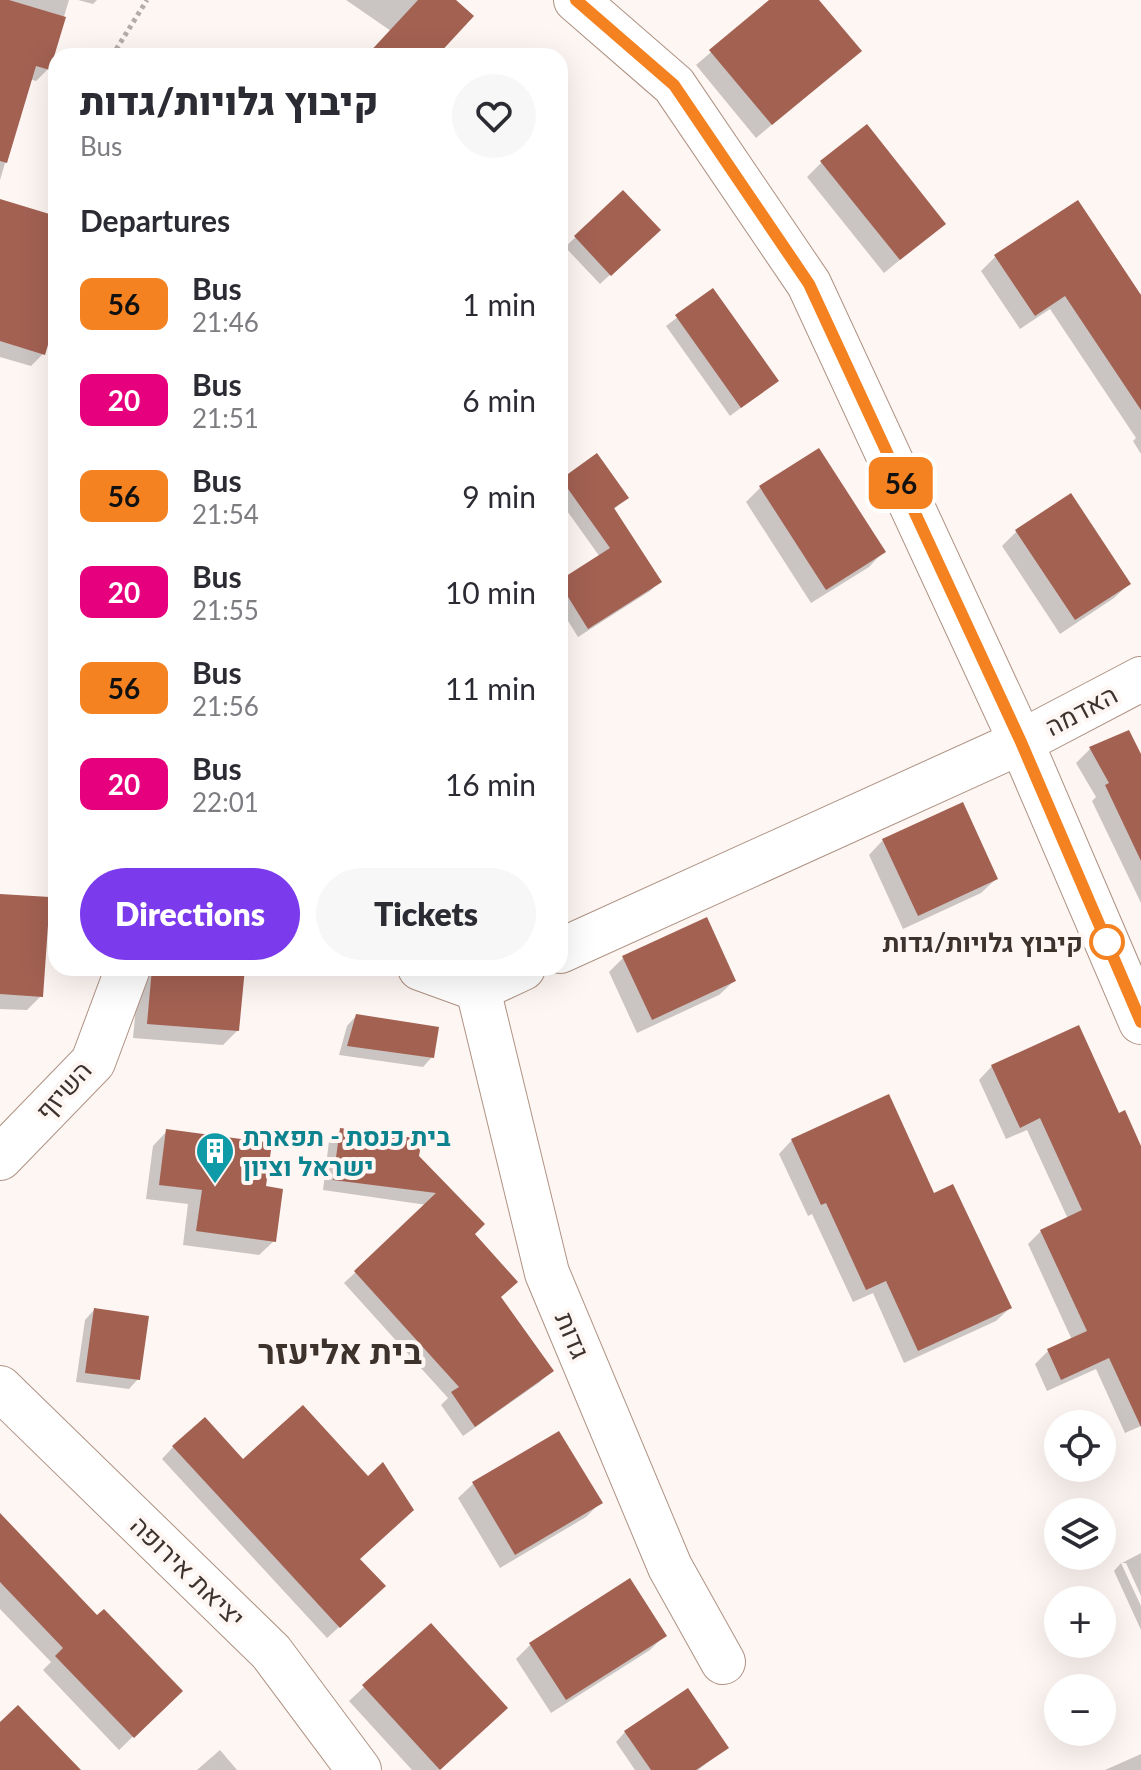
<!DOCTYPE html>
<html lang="en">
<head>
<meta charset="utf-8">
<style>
	:root { --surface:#fff; --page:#f7f7f7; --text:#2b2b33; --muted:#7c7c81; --accent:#7c3aed }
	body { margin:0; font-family:Lato,Heebo,sans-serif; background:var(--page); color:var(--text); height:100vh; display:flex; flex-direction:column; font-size:30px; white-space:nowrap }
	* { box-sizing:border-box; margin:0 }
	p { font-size:26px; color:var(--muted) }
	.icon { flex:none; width:44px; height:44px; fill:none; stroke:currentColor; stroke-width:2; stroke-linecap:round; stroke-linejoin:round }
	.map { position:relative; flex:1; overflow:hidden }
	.panel { position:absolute; left:48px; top:48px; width:520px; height:928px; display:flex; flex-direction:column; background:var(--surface); border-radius:24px; box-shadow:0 8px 32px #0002 }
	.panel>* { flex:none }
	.badge { padding:0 16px; border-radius:12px; font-size:28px; line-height:52px }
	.fabs { position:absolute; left:1044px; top:1410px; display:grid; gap:16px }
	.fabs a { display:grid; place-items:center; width:72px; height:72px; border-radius:50%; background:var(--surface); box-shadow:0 8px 32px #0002; font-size:40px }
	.map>.badge { position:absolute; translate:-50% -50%; box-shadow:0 0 0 4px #fff }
	h2 { padding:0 32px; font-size:30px; line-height:72px }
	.round { display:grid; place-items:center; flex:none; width:84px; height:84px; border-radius:42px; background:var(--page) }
	.head { display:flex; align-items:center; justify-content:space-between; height:136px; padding:0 32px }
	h1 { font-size:38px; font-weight:800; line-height:60px }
	.primary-button { display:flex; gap:16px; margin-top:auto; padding:16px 32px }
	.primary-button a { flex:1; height:92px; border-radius:48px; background:var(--accent); color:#fff; font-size:32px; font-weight:800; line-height:92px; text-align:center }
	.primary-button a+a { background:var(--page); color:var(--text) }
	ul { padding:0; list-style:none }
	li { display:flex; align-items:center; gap:24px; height:96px; padding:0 32px }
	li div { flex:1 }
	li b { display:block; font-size:30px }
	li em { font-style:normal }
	li .badge { min-width:88px; font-weight:700; text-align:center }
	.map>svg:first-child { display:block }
</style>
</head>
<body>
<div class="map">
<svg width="1141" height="1770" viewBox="0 0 1141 1770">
	<rect width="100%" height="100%" fill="#fdf6f3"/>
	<!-- shadow -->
	<g fill="#0003">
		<path d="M0 0H69L48 69 36 81 30 79 0 180Z"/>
		<path d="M78 0H97L93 4Z"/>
		<path d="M346 0H453L434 56H368L391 31Z"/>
		<path d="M772 0H817L859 51 756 138 696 65Z"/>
		<path d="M822 162 943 224 884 273 807 177Z"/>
		<path d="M623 193 648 240 600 284 565 247Z"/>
		<path d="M0 202 56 218V311L43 354 31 366 0 357Z"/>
		<path d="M996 256 1141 294V454L1133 441 1136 438 1050 309 1020 329 981 271Z"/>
		<path d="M712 291 776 381 730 416 666 326Z"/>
		<path d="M597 456 626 498 613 510 660 582 650 591 578 637 560 608V582L600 557 560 501V483Z"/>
		<path d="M760 488 883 552 869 567 811 603 746 502Z"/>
		<path d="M1017 531 1129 584 1114 598 1060 634 1002 546Z"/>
		<path d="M1090 749 1141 758V903L1092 801 1096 797 1076 763Z"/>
		<path d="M883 840 996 879 981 893 903 929 869 855Z"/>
		<path d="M0 896 41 996 27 1010 0 1009Z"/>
		<path d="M623 958 734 981 719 995 637 1033 609 972Z"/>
		<path d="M144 968H243L237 1031 223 1045 133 1038 139 973Z"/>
		<path d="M356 1016 432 1057 423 1067 339 1055 347 1026Z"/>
		<path d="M992 1066 1118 1116 1141 1150V1426L1125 1433 1096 1369 1047 1391 1035 1364 1048 1351 1072 1340 1028 1244 1041 1231 1068 1219 1027 1130 1006 1139 979 1080Z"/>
		<path d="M341 1130 417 1157 472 1234 499 1298 551 1370 540 1382 463 1436 441 1405 448 1398 344 1283 427 1205 323 1190 329 1141Z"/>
		<path d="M167 1131 263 1188 274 1241 259 1255 183 1245 188 1204 146 1199 153 1146Z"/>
		<path d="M792 1140 933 1195 1010 1308 996 1321 904 1363 873 1293 853 1302 812 1214 808 1216 779 1154Z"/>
		<path d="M94 1310 138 1379 129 1389 76 1382 85 1320Z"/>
		<path d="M559 1433 600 1503 586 1517 500 1568 458 1498 473 1484Z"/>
		<path d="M173 1447 243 1462 358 1559 371 1598 327 1638 162 1459Z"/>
		<path d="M0 1516 97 1618 180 1691 119 1750 43 1670 51 1662 0 1609Z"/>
		<path d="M1141 1553V1596L1126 1563H1122Z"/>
		<path d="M1121 1563 1141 1606V1630L1114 1571Z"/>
		<path d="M665 1635 650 1650 551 1713 516 1659 531 1644Z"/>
		<path d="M364 1687 491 1722 439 1770H412L349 1701Z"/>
		<path d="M625 1732 727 1747 698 1770H635L616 1742Z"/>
		<path d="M220 1750 237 1770H197Z"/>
		<path d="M1141 1754V1770H1105Z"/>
	</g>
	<!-- building -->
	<g fill="#a36152">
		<path d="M0 0H9L66 17 50 70 36 66 7 163 0 161Z"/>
		<path d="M418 0H456L474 16 437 56H366Z"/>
		<path d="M769 0H819L862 51 772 125 709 50Z"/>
		<path d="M867 124 946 224 900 260 820 161Z"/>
		<path d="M623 190 661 230 611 276 574 236Z"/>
		<path d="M0 199 56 216V318L45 355 0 341Z"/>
		<path d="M1078 200 1141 295V410L1065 296 1035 316 994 255Z"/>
		<path d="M713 288 779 381 741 408 675 315Z"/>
		<path d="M819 448 886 552 826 590 759 486Z"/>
		<path d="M597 453 629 498 614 508 662 582 588 629 560 584V580L610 548 561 479Z"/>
		<path d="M1071 493 1131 584 1075 620 1015 530Z"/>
		<path d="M1129 730 1141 754V861L1105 785 1109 783 1089 747Z"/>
		<path d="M963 802 998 879 918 916 882 839Z"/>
		<path d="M0 894 50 897 43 997 0 994Z"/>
		<path d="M707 917 736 981 652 1020 622 956Z"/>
		<path d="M152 968H245L239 1031 147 1024Z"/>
		<path d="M356 1014 439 1027 434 1058 347 1046Z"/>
		<path d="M1079 1025 1119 1113 1125 1110 1141 1146V1427L1109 1358 1061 1380 1047 1349 1087 1331 1040 1230 1082 1210 1040 1118 1020 1128 991 1065Z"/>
		<path d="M889 1094 934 1193 953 1184 1012 1308 918 1351 886 1281 866 1290 826 1203 821 1205 791 1139Z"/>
		<path d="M340 1128 422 1139 419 1156 485 1224 475 1234 518 1282 501 1297 554 1371 475 1427 451 1392 459 1387 354 1271 436 1193 333 1180Z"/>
		<path d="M166 1129 272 1143 266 1186 283 1189 276 1242 196 1231 202 1190 159 1185Z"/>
		<path d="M94 1308 149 1316 140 1380 85 1373Z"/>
		<path d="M303 1405 368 1476 383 1462 414 1510 360 1559 386 1586 340 1628 172 1446 205 1417 243 1459Z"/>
		<path d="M559 1431 603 1503 515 1555 472 1482Z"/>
		<path d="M0 1513 97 1615 104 1609 183 1691 134 1738 55 1656 63 1648 0 1582Z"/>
		<path d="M630 1578 667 1636 566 1700 529 1643Z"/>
		<path d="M431 1623 508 1708 440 1770 362 1685Z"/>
		<path d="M688 1688 729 1748 696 1770H651L624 1731Z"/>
		<path d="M18 1705 81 1770H0V1722Z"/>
	</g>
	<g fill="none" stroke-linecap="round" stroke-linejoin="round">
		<defs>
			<g id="minor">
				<path d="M576 0 674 85 809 284 1021 742 1141 1022"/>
				<path d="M560 951 1021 742 1141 679"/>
				<path d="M420 968 478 989 523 968"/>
				<path d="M478 989 547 1273 670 1567 723 1662"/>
				<path d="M0 1158 93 1062 128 968"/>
				<path d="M0 1388 271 1652 359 1770"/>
			</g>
		</defs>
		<!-- minor casing -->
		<use href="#minor" stroke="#af9283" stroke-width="46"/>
		<!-- path -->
		<path stroke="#b5aca8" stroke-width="5" stroke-dasharray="4 4" stroke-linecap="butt" d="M112 56 147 0"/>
		<!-- minor -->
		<use href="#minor" stroke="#fff" stroke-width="44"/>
	</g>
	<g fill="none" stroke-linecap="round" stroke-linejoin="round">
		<defs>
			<path id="line" d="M576 0 674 85 809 284 1021 742 1141 1022"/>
		</defs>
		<!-- line casing -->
		<use href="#line" stroke="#fff" stroke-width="18"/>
		<!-- line -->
		<use href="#line" stroke="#f58220" stroke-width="12"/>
	</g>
	<!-- icons -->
	<defs>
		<symbol id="building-pin" viewBox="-11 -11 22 30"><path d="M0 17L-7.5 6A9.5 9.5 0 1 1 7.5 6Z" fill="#0f9aa8" stroke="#fdf6f3"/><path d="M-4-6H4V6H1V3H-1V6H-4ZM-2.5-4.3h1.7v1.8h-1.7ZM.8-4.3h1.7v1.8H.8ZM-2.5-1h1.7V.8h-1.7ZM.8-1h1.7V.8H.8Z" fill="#fff"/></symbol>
	</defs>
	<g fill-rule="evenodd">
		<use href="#building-pin" x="193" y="1129" width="44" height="60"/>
	</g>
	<!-- markers -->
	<circle fill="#fff" stroke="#f58220" stroke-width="4" cx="1107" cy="942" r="16"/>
	<g text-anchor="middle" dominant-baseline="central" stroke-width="8" stroke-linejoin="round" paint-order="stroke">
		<!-- street labels -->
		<g font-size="26" fill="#3e322c" stroke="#fdf6f3">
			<text transform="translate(1081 710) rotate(-28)">האדמה</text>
			<text transform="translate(63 1090) rotate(-48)">השיזף</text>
			<text transform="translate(573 1335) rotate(67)">גדות</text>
			<text transform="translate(188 1571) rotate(44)">יציאת אירופה</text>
		</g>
		<!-- stop labels -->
		<g font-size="26" font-weight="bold" fill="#3e322c" stroke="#fdf6f3" text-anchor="end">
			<text x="1083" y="942">קיבוץ גלויות/גדות</text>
		</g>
		<!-- culture labels -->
		<g font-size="26" font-weight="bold" fill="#0d838f" stroke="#fdf6f3" text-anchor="start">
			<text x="243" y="1136">בית כנסת - תפארת<tspan x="243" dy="30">ישראל וציון</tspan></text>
		</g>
		<!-- district labels -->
		<g font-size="34" font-weight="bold" fill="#3e322c" stroke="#fdf6f3">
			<text x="340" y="1350">בית אליעזר</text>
		</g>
	</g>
</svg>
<div class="fabs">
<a><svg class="icon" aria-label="locate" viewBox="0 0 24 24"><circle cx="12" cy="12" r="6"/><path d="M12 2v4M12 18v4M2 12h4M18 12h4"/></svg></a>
<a><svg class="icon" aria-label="layers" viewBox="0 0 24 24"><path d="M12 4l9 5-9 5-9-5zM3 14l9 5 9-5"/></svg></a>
<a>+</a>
<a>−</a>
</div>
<b class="badge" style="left:901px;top:483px;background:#f58220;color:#111">56</b>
<section class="panel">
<div class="head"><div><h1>קיבוץ גלויות/גדות</h1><p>Bus</p></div><a class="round"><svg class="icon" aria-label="heart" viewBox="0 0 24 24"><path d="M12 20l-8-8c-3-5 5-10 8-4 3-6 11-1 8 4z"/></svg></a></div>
<h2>Departures</h2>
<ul>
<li><span class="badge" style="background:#f58220;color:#111">56</span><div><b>Bus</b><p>21:46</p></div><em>1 min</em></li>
<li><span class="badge" style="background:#e6007e;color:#fff">20</span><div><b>Bus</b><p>21:51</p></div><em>6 min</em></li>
<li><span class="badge" style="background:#f58220;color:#111">56</span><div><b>Bus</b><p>21:54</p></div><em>9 min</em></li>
<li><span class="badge" style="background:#e6007e;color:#fff">20</span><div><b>Bus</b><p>21:55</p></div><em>10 min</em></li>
<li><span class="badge" style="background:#f58220;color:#111">56</span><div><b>Bus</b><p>21:56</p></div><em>11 min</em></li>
<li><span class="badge" style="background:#e6007e;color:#fff">20</span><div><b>Bus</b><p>22:01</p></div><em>16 min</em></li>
</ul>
<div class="primary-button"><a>Directions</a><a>Tickets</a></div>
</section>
</div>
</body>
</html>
